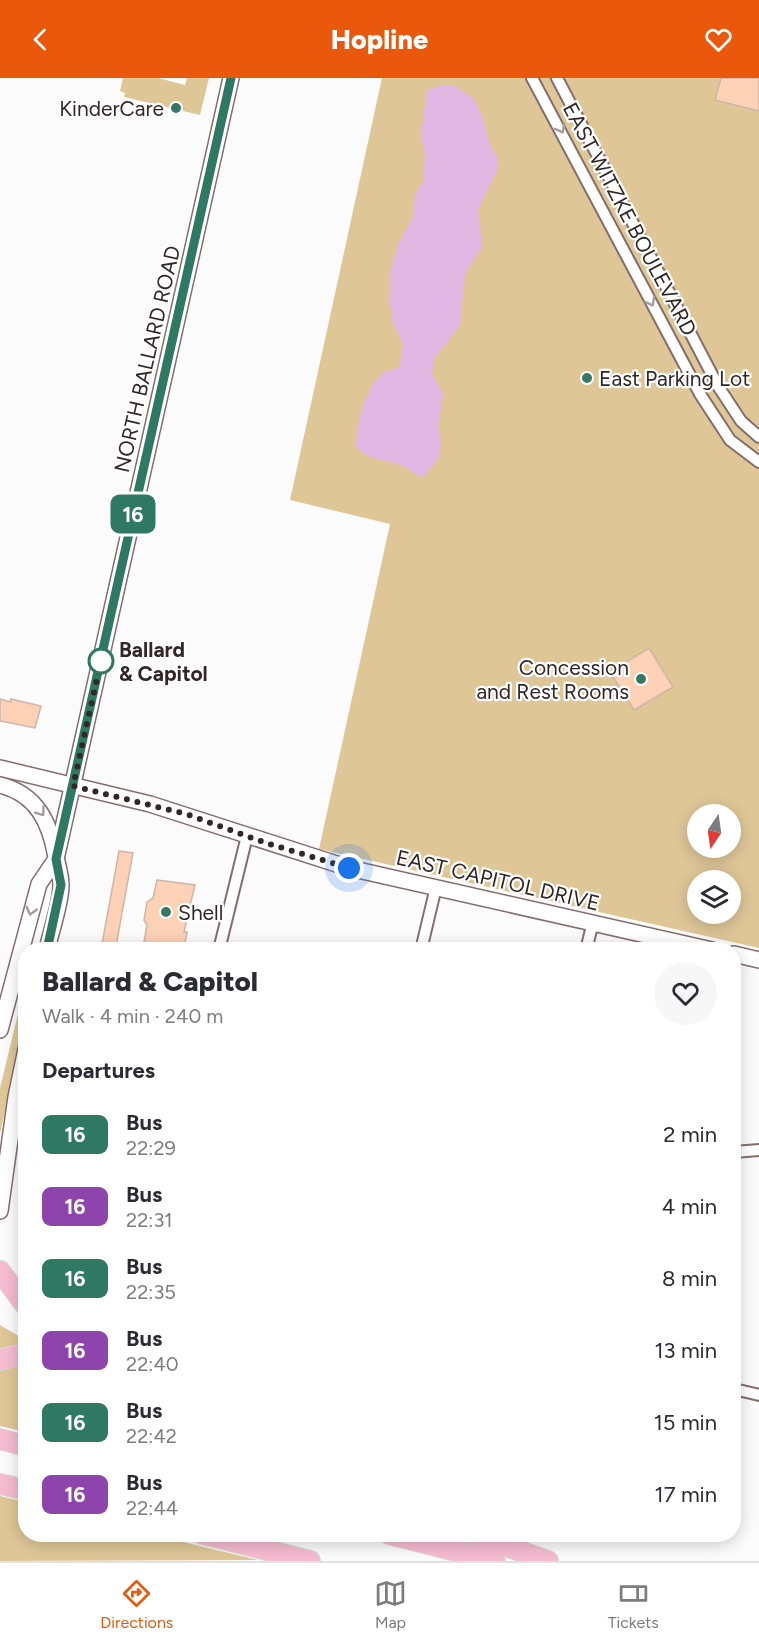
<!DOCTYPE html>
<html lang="en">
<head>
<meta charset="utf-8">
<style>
	:root { --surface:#fff; --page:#f7f7f7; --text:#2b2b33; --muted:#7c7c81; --line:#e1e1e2; --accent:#ea580c }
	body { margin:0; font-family:Figtree,sans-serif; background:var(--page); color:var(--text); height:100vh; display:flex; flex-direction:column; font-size:22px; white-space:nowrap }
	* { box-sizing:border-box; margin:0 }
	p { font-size:20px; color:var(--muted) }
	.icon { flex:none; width:33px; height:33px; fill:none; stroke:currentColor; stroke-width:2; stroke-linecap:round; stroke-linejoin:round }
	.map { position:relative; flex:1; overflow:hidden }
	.sheet { position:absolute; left:18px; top:864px; width:723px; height:600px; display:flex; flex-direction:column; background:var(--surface); border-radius:24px; box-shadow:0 3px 15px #0003 }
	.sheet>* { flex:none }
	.badge { padding:0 12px; border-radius:9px; font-size:21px; line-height:39px }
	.needle { width:39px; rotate:193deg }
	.controls { position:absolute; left:687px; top:726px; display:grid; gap:12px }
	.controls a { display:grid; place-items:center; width:54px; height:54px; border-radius:50%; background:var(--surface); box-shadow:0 3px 15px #0003; font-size:30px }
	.you { position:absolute; width:30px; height:30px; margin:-15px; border:4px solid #fff; border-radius:50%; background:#1a73e8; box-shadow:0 0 0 9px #1a73e833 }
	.map>.badge { position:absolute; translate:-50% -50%; box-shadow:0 0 0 3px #fff }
	h2 { padding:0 24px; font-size:22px; line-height:54px }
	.round { display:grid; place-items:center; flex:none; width:63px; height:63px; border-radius:32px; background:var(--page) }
	.headline { display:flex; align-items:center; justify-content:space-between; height:102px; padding:0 24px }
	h1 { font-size:28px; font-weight:800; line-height:45px }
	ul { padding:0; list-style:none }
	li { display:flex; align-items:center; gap:18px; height:72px; padding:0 24px }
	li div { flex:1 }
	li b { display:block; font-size:22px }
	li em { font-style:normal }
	li .badge { min-width:66px; font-weight:700; text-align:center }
	header { display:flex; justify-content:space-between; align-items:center; height:78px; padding:0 24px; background:var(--accent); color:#fff; font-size:27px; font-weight:800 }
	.tabs { display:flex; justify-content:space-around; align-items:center; height:84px; border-top:2px solid var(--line); background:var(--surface); font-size:16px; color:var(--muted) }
	.tabs a { display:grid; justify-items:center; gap:3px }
	.tabs .selected { color:var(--accent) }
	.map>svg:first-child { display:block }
</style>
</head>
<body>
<header><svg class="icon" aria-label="back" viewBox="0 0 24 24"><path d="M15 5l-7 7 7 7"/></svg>Hopline<svg class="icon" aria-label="heart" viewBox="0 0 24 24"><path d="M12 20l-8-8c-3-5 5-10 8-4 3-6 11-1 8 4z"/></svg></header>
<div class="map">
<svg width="759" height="1483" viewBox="0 0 759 1483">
	<rect width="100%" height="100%" fill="#fbfbfb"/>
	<!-- green -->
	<g fill="#dec697" fill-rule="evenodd">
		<path d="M123 0H158L185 7 187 0H209L200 37 124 19 125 15 120 13Z"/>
		<path d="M382 0H759V870L319 771 390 446 290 422ZM698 736H730V770H698ZM698 802H730V836H698Z"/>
		<path d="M25 907V939L0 1056V1010Z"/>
		<path d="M0 1247 25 1262V1354L0 1348Z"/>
		<path d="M0 1418 25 1424 26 1456 154 1457 258 1482 0 1483Z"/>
	</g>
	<!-- water -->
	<path fill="#e2b7e4" d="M453 7 472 19 481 34 489 65 497 79 498 90 478 131 482 169 465 195 460 247 434 281 432 296 443 315 438 348 441 366 439 378 424 399C415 398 411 392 403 388 385 380 370 385 356 368 357 346 365 306 385 294 389 292 395 291 399 290L403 267 393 244 390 227 389 198 398 167 413 138 415 116 423 104 425 78 421 57 427 12 439 8Z"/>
	<!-- building -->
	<g fill="#fdd1b5" stroke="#cdb6a7" stroke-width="1.5">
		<path d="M721 0H759V33L715 22Z"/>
		<path d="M649 570 673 609 634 632 610 594Z"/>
		<path d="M0 621 11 624V621L41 628 35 650 0 643Z"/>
		<path d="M119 773 133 775 116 868 102 866Z"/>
		<path d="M157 802 195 807 184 854H187L184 871 144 864 147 847 144 842 147 824 153 820Z"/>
	</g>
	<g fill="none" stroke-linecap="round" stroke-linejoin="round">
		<defs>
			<g id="street">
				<path d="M532 0 700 316 730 362 759 384"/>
				<path d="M557 0 718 308 741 343 759 359"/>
				<path d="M219 872 247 758"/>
				<path d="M421 872 436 809"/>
				<path d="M586 872 593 844"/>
				<path d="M734 1074 759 1072"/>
				<path d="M734 1311 759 1317"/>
			</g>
			<g id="secondary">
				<path d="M0 690 150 726 349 790 712 872"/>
				<path d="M0 707C37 716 50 745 56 779 58 788 61 798 61 807 61 826 51 852 47 872"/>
				<path d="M734 876 759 882"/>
				<path d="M0 952 39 806 56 781 231 0"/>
				<path d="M0 1133 16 1019 26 971"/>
			</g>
			<g id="highway">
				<path d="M0 1193 26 1228"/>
				<path d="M0 1282 26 1275"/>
				<path d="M0 1361 26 1368"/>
				<path d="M0 1406 26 1412"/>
				<path d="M203 1456 310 1483"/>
				<path d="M389 1456 495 1483"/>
				<path d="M472 1456 548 1483"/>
			</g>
		</defs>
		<!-- street casing -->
		<use href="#street" stroke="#866d6a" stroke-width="14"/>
		<!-- secondary casing -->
		<use href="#secondary" stroke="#866d6a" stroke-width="18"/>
		<!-- highway casing -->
		<use href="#highway" stroke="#dad8d8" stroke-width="22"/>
		<!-- street -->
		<use href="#street" stroke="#fff" stroke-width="10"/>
		<!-- secondary -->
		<use href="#secondary" stroke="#fff" stroke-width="15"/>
		<!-- highway -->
		<use href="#highway" stroke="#f5bbd0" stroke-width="20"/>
	</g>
	<!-- one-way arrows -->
	<defs><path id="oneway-chevron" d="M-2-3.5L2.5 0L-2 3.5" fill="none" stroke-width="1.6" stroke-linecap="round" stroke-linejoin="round" transform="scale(1.5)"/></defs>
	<g stroke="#a39e9d">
		<use href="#oneway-chevron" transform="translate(561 51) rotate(62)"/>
		<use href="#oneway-chevron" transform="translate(651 224) rotate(62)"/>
		<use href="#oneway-chevron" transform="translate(41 734) rotate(54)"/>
		<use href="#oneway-chevron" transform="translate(31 833) rotate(105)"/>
	</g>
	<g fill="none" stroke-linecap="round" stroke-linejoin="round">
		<defs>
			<path id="line" d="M47 872 61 807 56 781 231 0"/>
		</defs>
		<!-- line casing -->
		<use href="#line" stroke="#fff" stroke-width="14"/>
		<!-- line -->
		<use href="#line" stroke="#2e7864" stroke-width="9"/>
		<!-- walk -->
		<path stroke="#322726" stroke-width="6" stroke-dasharray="0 10.8" d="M101 583 73 708 186 736 266 765 349 790"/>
	</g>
	<!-- markers -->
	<g fill="#377765" stroke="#fff" stroke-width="2">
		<circle cx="176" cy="30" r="6"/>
		<circle cx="587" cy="300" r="6"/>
		<circle cx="641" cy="601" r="6"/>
		<circle cx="166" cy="834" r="6"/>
	</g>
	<circle fill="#fff" stroke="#2e7864" stroke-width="3" cx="101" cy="583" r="12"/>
	<g text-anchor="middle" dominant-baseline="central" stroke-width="4.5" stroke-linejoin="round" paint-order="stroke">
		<!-- poi labels -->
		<g font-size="21" fill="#322726" stroke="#fff" text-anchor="end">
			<text x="164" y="30">KinderCare</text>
			<text x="599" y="300" text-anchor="start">East Parking Lot</text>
			<text x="629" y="589">Concession<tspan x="629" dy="24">and Rest Rooms</tspan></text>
			<text x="178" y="834" text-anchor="start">Shell</text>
		</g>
		<!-- street labels -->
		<g font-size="21" fill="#322726" stroke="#fff">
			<text transform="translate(630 141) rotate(62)">EAST WITZKE BOULEVARD</text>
			<text transform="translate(147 281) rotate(-77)">NORTH BALLARD ROAD</text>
			<text transform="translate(498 802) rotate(13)">EAST CAPITOL DRIVE</text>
		</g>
		<!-- stop labels -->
		<g font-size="21" font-weight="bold" fill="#322726" stroke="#fff" text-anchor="start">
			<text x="119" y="571">Ballard<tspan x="119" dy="24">&amp; Capitol</tspan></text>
		</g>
	</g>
</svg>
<div class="controls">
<a><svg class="needle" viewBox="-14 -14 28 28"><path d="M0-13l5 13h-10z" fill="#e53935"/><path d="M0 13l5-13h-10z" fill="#7c7c81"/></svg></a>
<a><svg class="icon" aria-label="layers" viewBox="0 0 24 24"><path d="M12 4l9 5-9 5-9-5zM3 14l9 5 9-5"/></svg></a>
</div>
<div class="you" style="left:349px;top:790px"></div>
<b class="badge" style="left:133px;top:436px;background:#2e7864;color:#fff">16</b>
<section class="sheet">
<div class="headline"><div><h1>Ballard &amp; Capitol</h1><p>Walk · 4 min · 240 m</p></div><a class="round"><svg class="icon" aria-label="heart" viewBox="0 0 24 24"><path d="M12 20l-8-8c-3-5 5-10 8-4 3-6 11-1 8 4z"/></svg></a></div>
<h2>Departures</h2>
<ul>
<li><span class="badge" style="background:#2e7864;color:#fff">16</span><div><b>Bus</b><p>22:29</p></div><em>2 min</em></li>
<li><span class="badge" style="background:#8e44ad;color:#fff">16</span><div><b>Bus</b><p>22:31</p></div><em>4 min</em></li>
<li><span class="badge" style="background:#2e7864;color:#fff">16</span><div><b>Bus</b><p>22:35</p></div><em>8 min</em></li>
<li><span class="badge" style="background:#8e44ad;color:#fff">16</span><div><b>Bus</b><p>22:40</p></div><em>13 min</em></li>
<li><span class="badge" style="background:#2e7864;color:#fff">16</span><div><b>Bus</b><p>22:42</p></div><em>15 min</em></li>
<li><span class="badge" style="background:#8e44ad;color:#fff">16</span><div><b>Bus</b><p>22:44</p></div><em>17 min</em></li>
</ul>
</section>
</div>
<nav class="tabs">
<a class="selected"><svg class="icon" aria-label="directions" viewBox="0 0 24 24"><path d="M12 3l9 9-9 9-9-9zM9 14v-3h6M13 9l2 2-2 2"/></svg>Directions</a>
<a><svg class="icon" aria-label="map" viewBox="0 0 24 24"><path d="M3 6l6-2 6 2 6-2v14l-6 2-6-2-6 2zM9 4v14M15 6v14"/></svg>Map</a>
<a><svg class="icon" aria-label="tickets" viewBox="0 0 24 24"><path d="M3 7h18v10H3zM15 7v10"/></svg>Tickets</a>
</nav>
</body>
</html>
